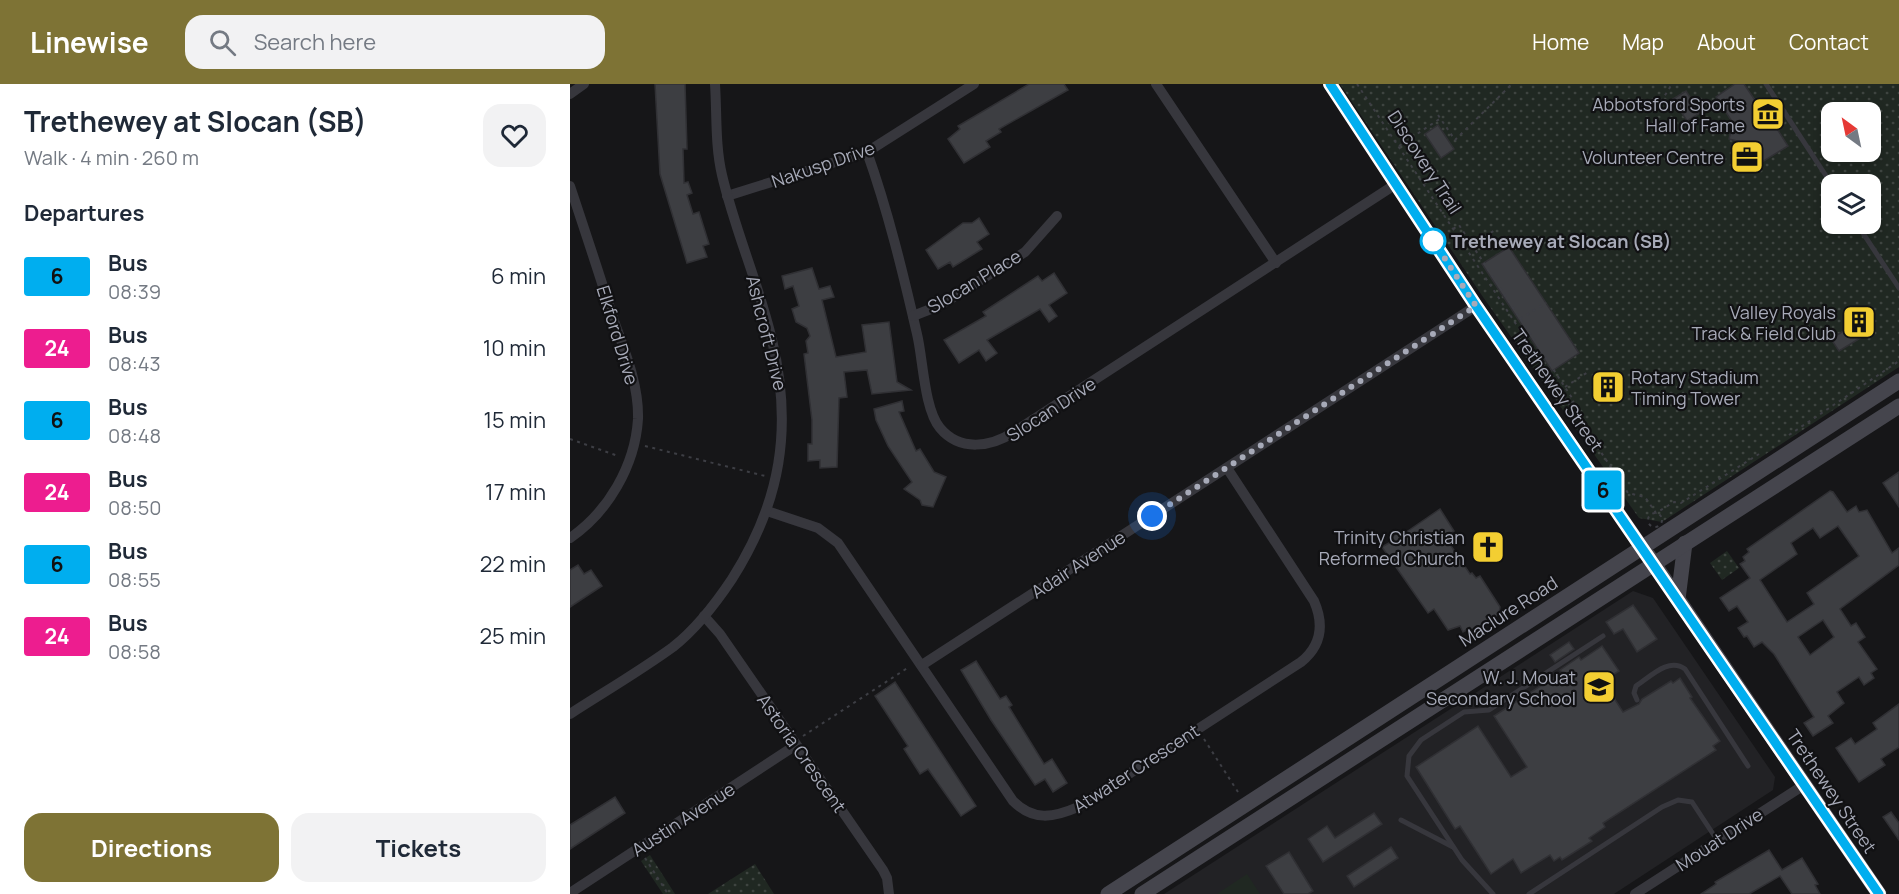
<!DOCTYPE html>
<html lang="en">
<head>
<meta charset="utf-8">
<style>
	:root { --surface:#fff; --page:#f2f2f3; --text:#1f2937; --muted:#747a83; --accent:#7e7335 }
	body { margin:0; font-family:Manrope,sans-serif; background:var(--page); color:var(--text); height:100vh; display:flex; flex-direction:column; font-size:22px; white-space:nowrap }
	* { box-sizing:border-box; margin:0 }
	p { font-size:20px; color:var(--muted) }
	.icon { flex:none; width:33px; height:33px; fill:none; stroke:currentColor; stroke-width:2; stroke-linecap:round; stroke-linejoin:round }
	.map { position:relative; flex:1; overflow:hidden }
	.sheet { display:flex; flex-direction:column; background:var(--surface); width:570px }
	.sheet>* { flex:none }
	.badge { padding:0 12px; border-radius:4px; font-size:21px; line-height:39px }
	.needle { width:39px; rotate:327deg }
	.controls { position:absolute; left:1251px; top:18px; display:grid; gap:12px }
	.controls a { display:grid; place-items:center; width:60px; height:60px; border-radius:12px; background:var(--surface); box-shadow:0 3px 9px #0003; font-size:30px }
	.you { position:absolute; width:30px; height:30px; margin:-15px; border:4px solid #fff; border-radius:50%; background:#1a73e8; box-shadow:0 0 0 9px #1a73e833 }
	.map>.badge { position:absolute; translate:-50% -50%; box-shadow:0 0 0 3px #fff }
	h2 { padding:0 24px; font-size:22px; line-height:54px }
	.round { display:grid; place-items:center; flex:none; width:63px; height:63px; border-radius:18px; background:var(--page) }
	.headline { display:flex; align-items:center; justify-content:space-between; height:102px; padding:0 24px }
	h1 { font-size:28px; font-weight:700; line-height:45px }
	.button { display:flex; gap:12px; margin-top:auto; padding:12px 24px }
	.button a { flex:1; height:69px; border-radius:18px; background:var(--accent); color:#fff; font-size:24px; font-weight:700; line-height:69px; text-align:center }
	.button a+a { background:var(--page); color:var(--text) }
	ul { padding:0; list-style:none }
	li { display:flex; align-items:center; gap:18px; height:72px; padding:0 24px }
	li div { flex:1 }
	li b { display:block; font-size:22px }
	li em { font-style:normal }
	li .badge { min-width:66px; font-weight:700; text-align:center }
	header { display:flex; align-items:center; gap:36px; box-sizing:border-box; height:84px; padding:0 30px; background:var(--accent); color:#fff }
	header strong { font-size:28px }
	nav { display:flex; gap:33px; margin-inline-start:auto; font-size:21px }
	.search { width:420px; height:54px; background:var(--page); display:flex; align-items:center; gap:15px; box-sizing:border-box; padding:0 21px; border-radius:18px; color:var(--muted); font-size:22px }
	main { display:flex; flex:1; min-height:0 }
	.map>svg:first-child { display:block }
</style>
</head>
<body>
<header>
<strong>Linewise</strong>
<div class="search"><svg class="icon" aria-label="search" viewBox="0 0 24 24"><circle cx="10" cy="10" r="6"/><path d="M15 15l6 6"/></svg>Search here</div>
<nav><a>Home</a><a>Map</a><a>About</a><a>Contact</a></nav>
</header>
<main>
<section class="sheet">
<div class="headline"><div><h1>Trethewey at Slocan (SB)</h1><p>Walk · 4 min · 260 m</p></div><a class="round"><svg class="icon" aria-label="heart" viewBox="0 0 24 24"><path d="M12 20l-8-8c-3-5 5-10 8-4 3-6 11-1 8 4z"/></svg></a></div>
<h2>Departures</h2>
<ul>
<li><span class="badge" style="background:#00aeef;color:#111">6</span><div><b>Bus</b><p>08:39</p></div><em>6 min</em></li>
<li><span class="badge" style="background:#ed1d8f;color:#fff">24</span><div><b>Bus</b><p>08:43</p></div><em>10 min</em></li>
<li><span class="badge" style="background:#00aeef;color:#111">6</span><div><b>Bus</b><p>08:48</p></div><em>15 min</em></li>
<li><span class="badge" style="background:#ed1d8f;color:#fff">24</span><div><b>Bus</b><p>08:50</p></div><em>17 min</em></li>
<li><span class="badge" style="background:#00aeef;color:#111">6</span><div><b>Bus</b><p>08:55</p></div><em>22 min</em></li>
<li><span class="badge" style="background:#ed1d8f;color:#fff">24</span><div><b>Bus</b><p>08:58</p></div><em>25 min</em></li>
</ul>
<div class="button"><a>Directions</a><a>Tickets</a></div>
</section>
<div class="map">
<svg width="1329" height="810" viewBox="0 0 1329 810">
	<defs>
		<pattern id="park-dots" width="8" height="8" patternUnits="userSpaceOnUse" patternTransform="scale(1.5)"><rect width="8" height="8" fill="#202822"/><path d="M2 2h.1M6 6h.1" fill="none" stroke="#3e4440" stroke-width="1.8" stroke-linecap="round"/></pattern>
	</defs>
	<rect width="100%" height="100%" fill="#161618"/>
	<!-- built -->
	<path fill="#222225" d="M1063 507 1083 514 1205 693 1203 706 1044 810H594Z"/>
	<!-- grass -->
	<path fill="#202822" d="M677 790 690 810H646H647Z"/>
	<!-- park -->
	<g fill="url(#park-dots)" fill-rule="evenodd">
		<path d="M770 0H1329V283L1092 438 1069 434 913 213ZM1262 28H1300V68H1262ZM1262 100H1300V140H1262Z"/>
		<path d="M1157 467 1169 484 1152 496 1140 479Z"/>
		<path d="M80 771 105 810H93L71 777Z"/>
		<path d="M185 780 204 810H138Z"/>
	</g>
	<!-- building -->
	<g fill="#3d3e42" stroke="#303034" stroke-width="1.5" fill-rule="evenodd">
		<path d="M85 0H115L117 65H113L114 99 118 98 122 109 117 111 123 130 129 128 139 160 133 162 137 173 117 179 90 90Z"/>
		<path d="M459 0H494L498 6 429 45 431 48 416 57 420 63 394 79 378 55 390 45 388 42Z"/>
		<path d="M1165 0H1174L1189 22 1204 26 1202 37 1218 62 1184 83 1167 57 1159 55 1163 39 1146 13Z"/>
		<path d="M1116 7 1130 29 1117 37 1103 15Z"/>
		<path d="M868 41 884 65 871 74 855 50Z"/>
		<path d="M409 134 419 150 407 158 412 165 383 183 380 178 368 185 356 166 393 139H402Z"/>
		<path d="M939 163 1009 269 982 287 912 180Z"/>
		<path d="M242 184 249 205 260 202 264 213 252 216 266 273 296 268 292 241 319 238 327 298 341 306 302 310 297 286 274 288 277 313 269 314 267 383 250 384V376L238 377V360H242V336L234 270 238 269 236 257 240 252 237 244 226 238 222 225 229 222 223 202 215 205 212 192Z"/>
		<path d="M484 189 497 209 479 221 487 232 479 238 470 225 417 256 427 269 416 277 409 266 389 279 374 256 416 232 413 228 468 192 472 197Z"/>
		<path d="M1286 223 1302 247 1269 267 1261 255 1284 240 1276 229Z"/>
		<path d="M332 317 334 327 329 328 346 367 350 365 364 388 376 393 363 423 352 421 350 416 334 405 342 398 318 362 306 336 304 325Z"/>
		<path d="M1329 388V423L1313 399Z"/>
		<path d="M1260 407 1263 408 1277 428 1286 422 1289 428 1297 426 1322 469 1329 464V481L1270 525 1281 542 1286 539 1295 553 1288 558 1307 585 1301 589 1304 594 1294 601 1289 593 1267 608 1274 619 1258 632 1263 639 1243 652 1234 639 1244 633 1204 570 1192 558 1184 563 1177 552 1174 553 1168 544 1178 538 1167 522 1159 527 1150 514 1180 494 1170 480 1175 477 1173 473 1179 468 1177 465ZM1268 442 1289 472 1237 509 1244 520 1217 538 1190 496 1227 470 1221 459 1243 444 1250 454ZM1253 536 1264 553 1240 571 1228 553Z"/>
		<path d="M870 425 884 447 875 453 900 490 902 489 906 494 910 492 930 523 929 530 906 546 898 545 893 548 890 542 878 546 864 525 858 529 812 463 824 456 822 453 830 447 832 451Z"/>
		<path d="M8 481 14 490 21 486 32 502 0 523V486Z"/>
		<path d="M1063 521 1087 555 1067 568 1053 545 1044 550 1036 538Z"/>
		<path d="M999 558 1004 565 985 578 980 571Z"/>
		<path d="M1032 562 1049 587 1033 597 1053 628 1069 620 1072 615 1101 597 1103 599 1110 594 1122 613 1120 614 1150 657 1143 662 1146 666 1033 739 1035 743 1019 754 1022 757 992 776 990 773 984 777 980 771 951 789 943 775 921 790 890 742 885 745 846 683 908 642 941 693 957 683 924 632 992 588 990 586 1009 573 1011 576Z"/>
		<path d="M406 577 430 615 436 612 442 621 439 623 474 680 482 675 497 699 483 708 475 695 465 701 421 636 391 586Z"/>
		<path d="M325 598 406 722 391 732 358 685 350 690 334 665 338 662 305 612Z"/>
		<path d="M1329 620V663L1311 675 1315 681 1289 698 1266 664 1281 654 1285 660 1307 645 1303 639Z"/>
		<path d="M45 713 55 729 0 765V741Z"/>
		<path d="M1321 728 1329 739V756L1313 733Z"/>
		<path d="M804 729 812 740 753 778 738 755 757 742 765 754Z"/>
		<path d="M821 763 828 774 784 803 777 792Z"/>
		<path d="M1199 766 1212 786 1232 774 1248 800 1245 801 1250 810H1222L1210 792 1179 810H1131L1146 800 1145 798Z"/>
		<path d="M719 768 743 807 738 810H714L696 782Z"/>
	</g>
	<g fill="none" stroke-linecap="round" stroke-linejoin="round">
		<!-- path -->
		<g stroke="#3d3e44" stroke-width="2" stroke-dasharray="3 4.5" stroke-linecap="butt">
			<path d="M787 0 1058 409 1075 413 1086 429 1104 418 1111 419 1189 370"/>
			<path d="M1087 24 1102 0"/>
			<path d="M868 31 885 56 942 0"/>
			<path d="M829 62 871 34"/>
			<path d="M883 145 889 141 1004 317 999 321"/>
			<path d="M902 161 925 146"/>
			<path d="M950 235 976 219"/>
			<path d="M995 303 1018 288"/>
			<path d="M1219 351 1329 277"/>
			<path d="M0 355 48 372"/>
			<path d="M75 362 195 392"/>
			<circle cx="1085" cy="436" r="7"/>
			<path d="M233 652 339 583"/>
			<path d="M634 655 668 708"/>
			<path d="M75 774 98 810"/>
		</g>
		<!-- service -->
		<g stroke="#37373d" stroke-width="5">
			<path d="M1196 0 1262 101"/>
			<path d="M1287 140 1329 204"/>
			<path d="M1067 616 1064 609 1066 602C1081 592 1099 573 1115 585L1178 682"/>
			<path d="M831 736 883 763"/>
			<path d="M923 810 892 776 837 692 839 672 851 656 894 628 919 626 1033 552"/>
			<path d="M959 810 1092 723 1108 716 1122 718 1147 756"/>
		</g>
		<!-- minor -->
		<g stroke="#37373d" stroke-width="10">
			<path d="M586 0 706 179"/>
			<path d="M0 10 14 0"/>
			<path d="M297 68C318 127 333 189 347 250 353 274 354 325 370 344 390 368 421 363 444 348L826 100"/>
			<path d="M0 102C15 147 30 192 44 237 55 268 69 301 68 335 65 382 38 428 0 454"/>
			<path d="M157 112 297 68 404 0"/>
			<path d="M343 232 371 221 455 168 487 132"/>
			<path d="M197 427 248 444 268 459 443 717C463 737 483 734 508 723L731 578C752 561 754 540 744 517L657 384"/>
			<path d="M134 532 150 550 313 786 317 794 319 810"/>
			<path d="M352 581 906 222"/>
			<path d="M0 630C34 608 70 587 103 563 126 545 146 519 162 495 211 418 223 344 202 256 189 200 165 147 152 91 145 61 147 30 145 0"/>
			<path d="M0 809 226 661"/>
			<path d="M1065 810 1234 701"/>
		</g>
		<!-- tertiary -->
		<path stroke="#37373d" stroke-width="12" d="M760 0 906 222 1073 463"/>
		<!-- secondary -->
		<g stroke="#45454d" stroke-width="15">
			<path d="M1078 471 1309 810"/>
			<path d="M1108 515 1115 459"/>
			<path d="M538 810 1329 297"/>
			<path d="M572 810 1329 322"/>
		</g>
	</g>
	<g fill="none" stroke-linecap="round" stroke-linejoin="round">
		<defs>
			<path id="line" d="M760 0 906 222 1309 810"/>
		</defs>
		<!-- line casing -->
		<use href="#line" stroke="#fff" stroke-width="14"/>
		<!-- line -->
		<use href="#line" stroke="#00aeef" stroke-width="9"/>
		<!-- walk -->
		<path stroke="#a7aab8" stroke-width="6" stroke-dasharray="0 10.8" d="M582 432 906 222 860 152 863 157"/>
	</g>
	<!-- icons -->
	<defs>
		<symbol id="museum-square" viewBox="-11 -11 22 22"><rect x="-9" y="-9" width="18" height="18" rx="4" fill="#f3ce32" stroke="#111113"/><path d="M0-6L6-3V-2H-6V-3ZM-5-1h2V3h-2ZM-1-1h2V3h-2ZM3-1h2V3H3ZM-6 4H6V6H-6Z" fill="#111"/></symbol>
		<symbol id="office-square" viewBox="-11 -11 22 22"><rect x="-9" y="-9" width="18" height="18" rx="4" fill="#f3ce32" stroke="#111113"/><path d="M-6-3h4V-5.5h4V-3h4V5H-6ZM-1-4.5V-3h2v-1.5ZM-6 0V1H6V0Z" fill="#111"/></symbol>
		<symbol id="building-square" viewBox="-11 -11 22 22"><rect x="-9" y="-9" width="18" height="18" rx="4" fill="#f3ce32" stroke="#111113"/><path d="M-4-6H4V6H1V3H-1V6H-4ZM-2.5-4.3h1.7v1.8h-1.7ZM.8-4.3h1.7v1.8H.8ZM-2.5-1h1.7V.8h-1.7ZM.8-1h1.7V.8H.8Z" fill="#111"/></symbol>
		<symbol id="church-square" viewBox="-11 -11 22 22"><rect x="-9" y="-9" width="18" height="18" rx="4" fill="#f3ce32" stroke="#111113"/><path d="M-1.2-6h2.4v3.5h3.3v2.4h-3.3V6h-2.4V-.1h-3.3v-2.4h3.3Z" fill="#111"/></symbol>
		<symbol id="school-square" viewBox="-11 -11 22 22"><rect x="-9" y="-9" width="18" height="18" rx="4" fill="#f3ce32" stroke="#111113"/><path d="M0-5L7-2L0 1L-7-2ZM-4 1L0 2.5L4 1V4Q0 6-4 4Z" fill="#111"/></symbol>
	</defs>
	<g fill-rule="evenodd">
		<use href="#museum-square" x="1179" y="11" width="38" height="38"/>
		<use href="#office-square" x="1158" y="54" width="38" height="38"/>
		<use href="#building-square" x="1270" y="219" width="38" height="38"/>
		<use href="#building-square" x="1019" y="284" width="38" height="38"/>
		<use href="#church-square" x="899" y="444" width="38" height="38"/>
		<use href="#school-square" x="1010" y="584" width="38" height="38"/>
	</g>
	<!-- markers -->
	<circle fill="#fff" stroke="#00aeef" stroke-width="3" cx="863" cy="157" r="12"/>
	<g text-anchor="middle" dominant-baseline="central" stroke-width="4.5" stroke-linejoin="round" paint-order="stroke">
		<!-- poi labels -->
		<g font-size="18" fill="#a7aab8" stroke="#111113" text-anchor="end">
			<text x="1175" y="20">Abbotsford Sports<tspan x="1175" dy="21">Hall of Fame</tspan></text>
			<text x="1154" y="73">Volunteer Centre</text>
			<text x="1266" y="228">Valley Royals<tspan x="1266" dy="21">Track &amp; Field Club</tspan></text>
			<text x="1061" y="293" text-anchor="start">Rotary Stadium<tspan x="1061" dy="21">Timing Tower</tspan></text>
			<text x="895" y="453">Trinity Christian<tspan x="895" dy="21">Reformed Church</tspan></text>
			<text x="1006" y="593">W. J. Mouat<tspan x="1006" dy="21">Secondary School</tspan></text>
		</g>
		<!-- street labels -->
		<g font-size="18" fill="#a7aab8" stroke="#111113">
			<text transform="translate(855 78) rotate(57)">Discovery Trail</text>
			<text transform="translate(253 80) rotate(-19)">Nakusp Drive</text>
			<text transform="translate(404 197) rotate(-31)">Slocan Place</text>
			<text transform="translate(197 249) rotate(76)">Ashcroft Drive</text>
			<text transform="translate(48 251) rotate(73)">Elkford Drive</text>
			<text transform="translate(988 306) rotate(55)">Trethewey Street</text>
			<text transform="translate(481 325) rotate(-33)">Slocan Drive</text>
			<text transform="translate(508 480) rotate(-33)">Adair Avenue</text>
			<text transform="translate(938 527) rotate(-33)">Maclure Road</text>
			<text transform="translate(232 669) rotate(55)">Astoria Crescent</text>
			<text transform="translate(566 684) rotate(-33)">Atwater Crescent</text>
			<text transform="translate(1262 707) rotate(56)">Trethewey Street</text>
			<text transform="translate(113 735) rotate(-33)">Austin Avenue</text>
			<text transform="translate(1149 755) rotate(-33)">Mouat Drive</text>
		</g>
		<!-- stop labels -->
		<g font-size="18" font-weight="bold" fill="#a7aab8" stroke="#111113" text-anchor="start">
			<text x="881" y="157">Trethewey at Slocan (SB)</text>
		</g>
	</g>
</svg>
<div class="controls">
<a><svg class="needle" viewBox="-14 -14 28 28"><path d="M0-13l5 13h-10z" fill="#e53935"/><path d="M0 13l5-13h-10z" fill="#747a83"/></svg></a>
<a><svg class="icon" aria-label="layers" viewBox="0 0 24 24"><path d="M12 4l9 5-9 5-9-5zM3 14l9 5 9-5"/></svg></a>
</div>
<div class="you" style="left:582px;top:432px"></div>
<b class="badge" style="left:1033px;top:406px;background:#00aeef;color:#111">6</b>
</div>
</main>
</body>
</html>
